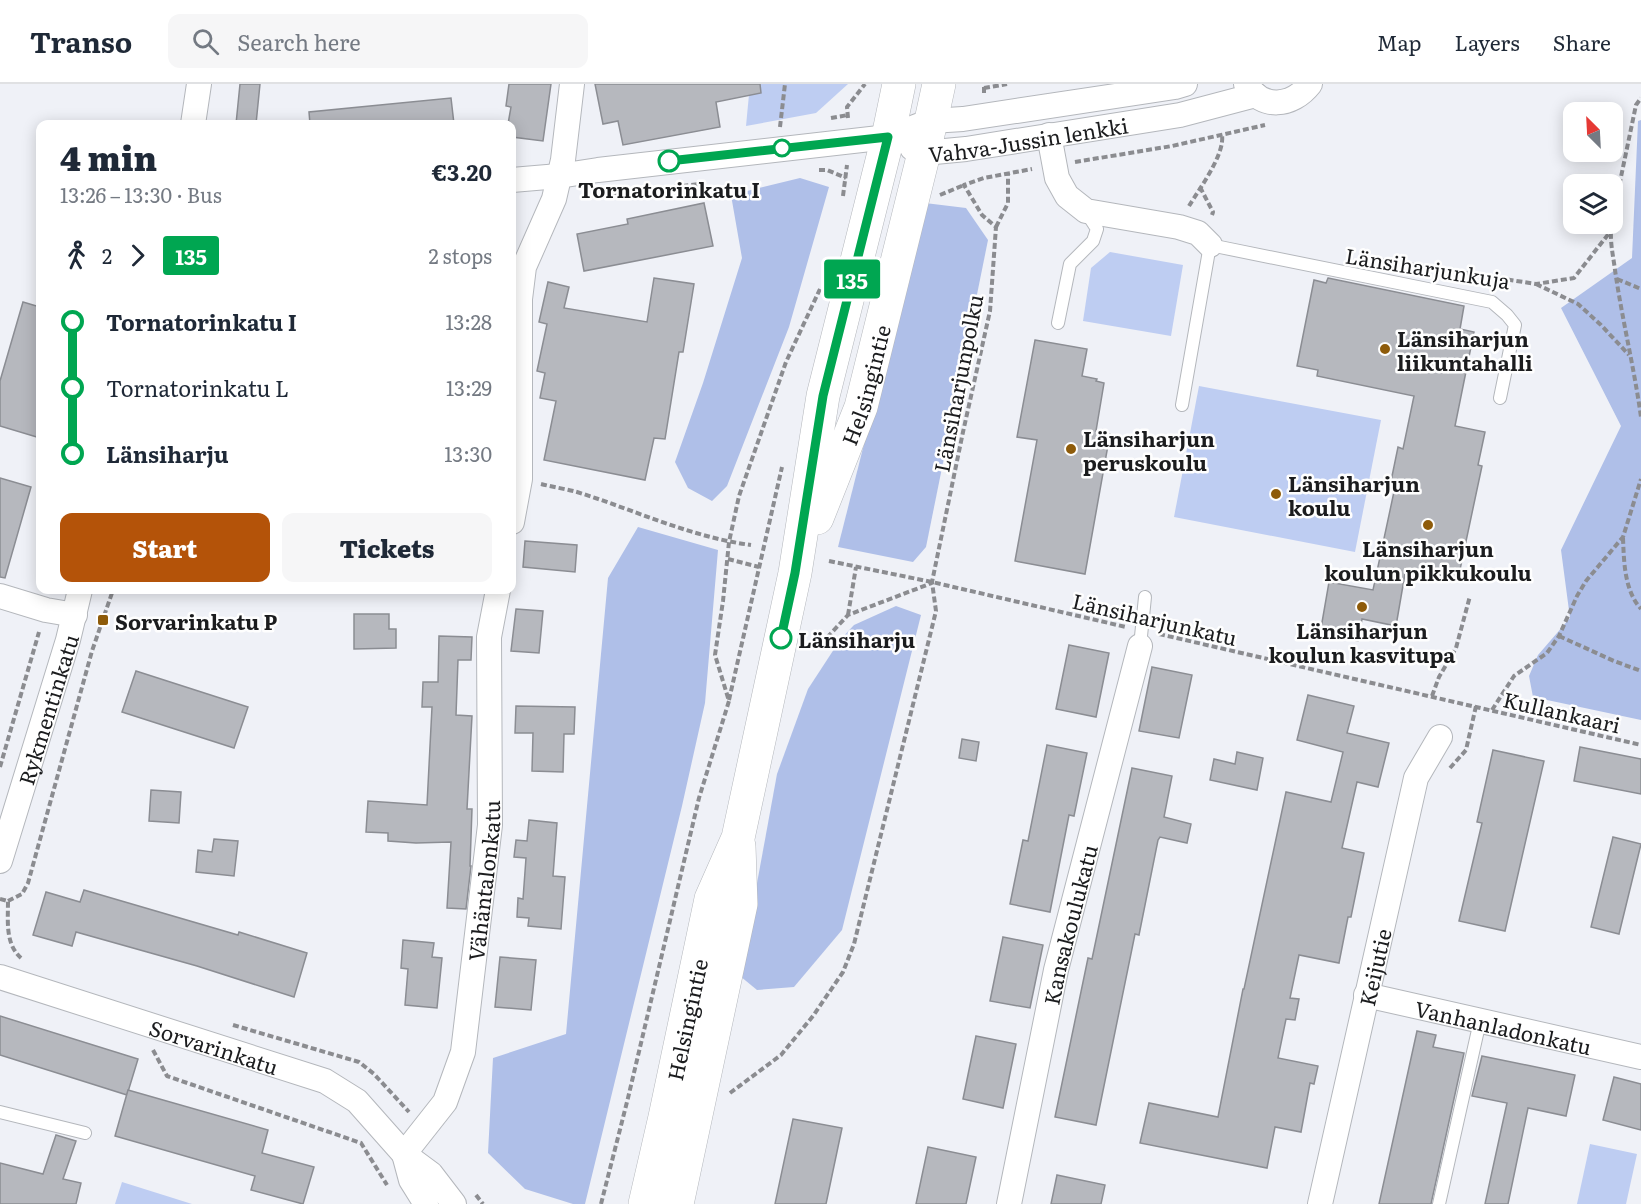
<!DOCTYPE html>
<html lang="en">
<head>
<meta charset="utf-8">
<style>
	:root { --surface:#fff; --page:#f6f6f7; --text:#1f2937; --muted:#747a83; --line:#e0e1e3; --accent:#b45309 }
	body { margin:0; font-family:Literata,serif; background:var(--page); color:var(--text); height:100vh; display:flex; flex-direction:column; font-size:22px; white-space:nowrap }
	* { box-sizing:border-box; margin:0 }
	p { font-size:20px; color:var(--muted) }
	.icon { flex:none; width:33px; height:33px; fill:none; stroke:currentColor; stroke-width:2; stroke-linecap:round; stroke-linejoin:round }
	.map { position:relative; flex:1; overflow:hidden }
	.details { position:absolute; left:36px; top:36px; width:480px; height:474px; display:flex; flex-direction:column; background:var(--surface); border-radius:12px; box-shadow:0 3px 15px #0003 }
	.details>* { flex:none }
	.badge { padding:0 12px; border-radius:4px; font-size:21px; line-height:39px }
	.needle { width:39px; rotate:336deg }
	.tools { position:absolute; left:1563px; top:18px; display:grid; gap:12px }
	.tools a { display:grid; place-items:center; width:60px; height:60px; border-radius:12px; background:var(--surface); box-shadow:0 3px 15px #0003; font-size:30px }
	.map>.badge { position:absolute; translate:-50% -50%; box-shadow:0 0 0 3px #fff }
	.legs { display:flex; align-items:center; gap:9px; height:66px; padding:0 24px; font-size:20px }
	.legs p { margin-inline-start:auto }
	.summary { display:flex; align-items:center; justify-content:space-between; height:102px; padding:0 24px }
	h1 { font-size:33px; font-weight:800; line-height:45px }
	.action { display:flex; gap:12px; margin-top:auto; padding:12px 24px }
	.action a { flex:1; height:69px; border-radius:12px; background:var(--accent); color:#fff; font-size:24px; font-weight:800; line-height:69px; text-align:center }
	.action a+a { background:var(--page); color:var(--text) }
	ul { padding:0 24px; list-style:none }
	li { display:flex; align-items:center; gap:21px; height:66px; font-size:22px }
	li i { display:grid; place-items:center; width:9px; height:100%; margin:0 8px; background:currentColor }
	li i::after { content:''; width:15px; height:15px; margin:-8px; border:4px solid; border-radius:50%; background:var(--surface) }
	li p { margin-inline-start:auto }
	li:first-child i { background:linear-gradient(#0000 50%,currentColor 0) }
	li:last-child i { background:linear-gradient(currentColor 50%,#0000 0) }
	header { display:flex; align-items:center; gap:36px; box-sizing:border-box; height:84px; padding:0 30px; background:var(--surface); border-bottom:2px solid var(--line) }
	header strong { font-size:28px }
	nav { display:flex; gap:33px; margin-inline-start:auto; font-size:21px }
	.search { width:420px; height:54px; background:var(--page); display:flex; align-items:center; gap:15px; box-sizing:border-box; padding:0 21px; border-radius:12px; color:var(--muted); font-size:22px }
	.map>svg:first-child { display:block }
</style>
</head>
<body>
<header>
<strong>Transo</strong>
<div class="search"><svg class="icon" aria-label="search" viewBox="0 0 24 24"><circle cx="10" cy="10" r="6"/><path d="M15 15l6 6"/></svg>Search here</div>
<nav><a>Map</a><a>Layers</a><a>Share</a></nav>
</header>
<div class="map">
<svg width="1641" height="1120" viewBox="0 0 1641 1120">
	<rect width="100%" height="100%" fill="#eff1f7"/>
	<!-- green -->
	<g fill="#becdf2">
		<path d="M750 0H848L816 29 746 42Z"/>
		<path d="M1110 168 1183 181 1171 252 1083 237 1091 184Z"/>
		<path d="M1199 302 1381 336 1355 468 1174 433Z"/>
		<path d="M1590 1060 1637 1070 1626 1120H1577Z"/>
		<path d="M122 1098 192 1120H115Z"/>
	</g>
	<!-- forest -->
	<g fill="#afbfe8">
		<path d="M1641 36V636L1533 613 1529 592 1538 571 1570 534 1561 466 1621 342 1561 224 1632 174 1638 37Z"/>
		<path d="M800 94 829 103 789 243 727 402 712 417 688 404 675 378 703 299 742 174 731 111Z"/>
		<path d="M925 119 966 124 988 156 926 463 913 478 838 463Z"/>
		<path d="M638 443 718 466 705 619 682 722 585 1120H573L525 1105 488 1069 493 974 566 950 608 494Z"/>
		<path d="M896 522 921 531 842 846 794 903 757 906 740 892 777 690 808 605 840 556 854 541Z"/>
	</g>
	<!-- building -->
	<g fill="#b6b8be" stroke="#8b8d93" stroke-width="1.5">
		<path d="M240 0H260L256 40H236Z"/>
		<path d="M509 0H551L543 57 512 53V40H508L511 23 506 22Z"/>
		<path d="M595 0H760L761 9 716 18 720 43 623 61 618 37 603 40Z"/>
		<path d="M451 14 454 40H310L309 28Z"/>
		<path d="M704 119 713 162 584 187 577 150 628 140 627 135Z"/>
		<path d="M654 194 694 200 683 268H679L665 355 654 354 645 396 544 376 556 317 540 314 545 289 537 287 547 240 539 238 548 198 569 203 564 224 647 238Z"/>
		<path d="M1328 194 1464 222 1460 245 1474 248 1455 342 1485 348 1478 381 1482 382 1458 495 1406 484 1396 542 1362 535 1358 557 1320 550 1329 498 1373 506 1395 403 1390 402 1398 363 1403 365 1414 312 1317 292 1318 286 1297 282 1314 196 1326 199Z"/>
		<path d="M23 218 40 223V354L0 342V297Z"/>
		<path d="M1035 256 1087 265 1082 292 1097 295 1096 297 1104 299 1096 347 1110 350 1085 490 1015 477 1037 356 1017 353Z"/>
		<path d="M0 394 31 403 5 494 0 493Z"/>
		<path d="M525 457 577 461 575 488 523 483Z"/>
		<path d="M516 525 543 527 539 569 511 567Z"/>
		<path d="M354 530H389V545H396V564L354 565Z"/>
		<path d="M439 552 472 553 471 576H458L456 631 472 632 467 725H472L470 782H471L466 825 447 824 451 758 416 759 388 757V749L366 748 368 717 427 721 432 623H422L423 598H438Z"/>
		<path d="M1069 561 1109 569 1096 633 1056 625Z"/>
		<path d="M1152 583 1192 591 1179 654 1139 647Z"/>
		<path d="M136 587 248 623 234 664 122 628Z"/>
		<path d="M1308 611 1354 622 1347 649 1389 659 1378 703 1357 698 1342 764 1364 769 1351 833H1348L1339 879 1299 871 1290 914 1299 915 1295 936 1286 935 1278 974 1318 982 1314 1000 1310 999 1301 1048 1275 1043 1267 1084 1140 1059 1149 1019 1218 1033 1243 905H1244L1286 708 1331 718 1343 668 1297 656Z"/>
		<path d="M516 622 575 623 574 650H564L563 688 532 687 533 649H515Z"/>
		<path d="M962 655 979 658 976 677 959 674Z"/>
		<path d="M1047 661 1087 669 1074 732 1069 731 1050 828 1010 820 1023 756 1028 757Z"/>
		<path d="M1580 663 1641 675V710L1574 697Z"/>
		<path d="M1493 666 1544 677 1505 847 1459 837 1482 739 1477 738Z"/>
		<path d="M1237 668 1263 674 1257 706 1210 696 1214 675 1235 680Z"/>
		<path d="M1132 684 1172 692 1164 733 1191 740 1187 759 1160 753 1158 756 1139 851 1135 850 1096 1041 1055 1033 1088 874 1092 875Z"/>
		<path d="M151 706 181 708 179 739 149 737Z"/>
		<path d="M529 736 557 739 553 792 565 793 561 845 528 842 529 834 517 833 518 814 523 815 526 774 514 773 516 756 527 757Z"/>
		<path d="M1613 753 1641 760 1619 850 1591 843Z"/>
		<path d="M214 755 238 757 234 792 196 788 198 766 212 768Z"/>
		<path d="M84 806 238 851 239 848 307 869 294 913 197 882 76 848 72 862 33 851 46 808 80 818Z"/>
		<path d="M1003 853 1043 861 1030 924 990 917Z"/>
		<path d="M403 856 434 859 432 873 442 874 437 924 405 921 408 885 401 884Z"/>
		<path d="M500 873 536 876 531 926 495 923Z"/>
		<path d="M0 932 138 975 127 1011 0 971Z"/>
		<path d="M1417 947 1436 951 1433 963 1464 969 1431 1120H1379Z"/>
		<path d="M976 952 1016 960 1003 1024 963 1015Z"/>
		<path d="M1482 972 1575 991 1566 1032 1528 1024 1508 1120H1485L1507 1019 1472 1012Z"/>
		<path d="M1614 993 1641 1000V1046L1603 1036Z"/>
		<path d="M128 1006 268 1046 262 1069 314 1083 303 1120 251 1106 255 1092 115 1052Z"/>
		<path d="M793 1035 842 1044 826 1120H775Z"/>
		<path d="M56 1051 76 1057 63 1095 81 1099 76 1120H0V1079L43 1090Z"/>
		<path d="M928 1063 976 1073 966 1120H916Z"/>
		<path d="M1057 1091 1105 1101 1101 1120H1051Z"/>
	</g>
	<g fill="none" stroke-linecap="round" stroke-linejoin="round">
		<defs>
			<g id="lane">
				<path d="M1058 239 1070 180 1093 157 1097 145 1086 128"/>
				<path d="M1182 321 1210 161 1492 218 1507 231 1515 241 1500 314"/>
				<path d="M1140 562 1145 513"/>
				<path d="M0 1028 85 1049"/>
				<path d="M1439 1120 1480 937"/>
			</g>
			<g id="street">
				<path d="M1246 0C1262 26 1292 23 1310 0"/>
				<path d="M193 40 199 0"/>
				<path d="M1049 51 1057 94 1067 112 1086 127 1179 143 1198 149 1210 161"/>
				<path id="s1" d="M912 64 924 69 966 65 1180 31 1256 11"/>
				<path d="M512 96 559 92 598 86 888 53 931 37 963 35 1175 3 1185 0"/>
				<path d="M512 438 520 395V215L524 183 554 115 563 76 572 0"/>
				<path d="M0 512 46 526 75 531"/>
				<path id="s2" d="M0 777 68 556 80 506"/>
				<path id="s3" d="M0 893 325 997 357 1017 404 1070 431 1090 454 1120"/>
				<path id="s4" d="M1366 911 1641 973"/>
				<path id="s5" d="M404 1070 445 1018 463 968 490 741 489 553 498 506"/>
				<path d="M404 1070 411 1096 426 1120"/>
				<path id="s6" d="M1009 1120 1056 886 1140 562"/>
				<path id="s7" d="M1320 1120 1416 694 1440 653"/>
			</g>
			<g id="secondary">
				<path id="s8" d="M817 434 861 323 924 69 939 0"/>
				<path id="s9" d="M645 1120 665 1033 711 815 738 754 795 489 823 312 888 53 899 0"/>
				<path d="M677 1120 741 820 739 762"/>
			</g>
		</defs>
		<!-- lane casing -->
		<use href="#lane" stroke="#b4b7bc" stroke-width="14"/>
		<!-- street casing -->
		<use href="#street" stroke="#b4b7bc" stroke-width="26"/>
		<!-- secondary casing -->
		<use href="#secondary" stroke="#b4b7bc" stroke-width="34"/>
		<!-- path -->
		<g stroke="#8b8c90" stroke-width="4" stroke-dasharray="6 3" stroke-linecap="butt">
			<path d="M984 4 1007 0"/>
			<path d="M984 9V0"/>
			<path d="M831 34 848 31"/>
			<path d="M848 34 847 23 865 0"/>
			<path d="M780 43 785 0"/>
			<path d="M1075 78 1172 62 1265 41"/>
			<path d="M819 86H827L846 94"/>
			<path d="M1200 103 1213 128 1212 131"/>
			<path d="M940 111 964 101"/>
			<path d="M843 112 847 81"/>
			<path d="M584 113 699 100"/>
			<path d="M1189 122C1200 104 1225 70 1222 51"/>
			<path d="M1612 136 1636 21 1641 14"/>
			<path d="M1612 140C1609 155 1613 170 1615 186 1622 235 1634 283 1641 333"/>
			<path d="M996 143 1008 119V89"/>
			<path d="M1383 176 1536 200 1574 194 1610 148"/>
			<path d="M1617 195 1641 205"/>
			<path d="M1536 200 1578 220 1601 241 1629 271"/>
			<path d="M541 400C553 403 566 405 577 408 635 426 690 453 751 461"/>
			<path d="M1623 454C1624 477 1624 506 1641 525"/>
			<path d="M728 475 759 483"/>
			<path d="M829 477 932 498 1126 543"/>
			<path d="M848 531 856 483"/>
			<path d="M1159 550 1641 661"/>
			<path d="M1559 552 1614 577 1641 587"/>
			<path d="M821 560 848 531 932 499"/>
			<path d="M1432 612 1439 593 1456 564 1470 512"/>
			<path d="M729 616 782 383"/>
			<path d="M1492 626 1514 592 1547 569 1559 552 1577 512 1586 497 1623 453 1641 395"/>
			<path d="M0 683 39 548"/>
			<path d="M1450 684 1466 666 1476 622"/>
			<path d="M0 815 8 817C8 837 5 860 21 874"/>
			<path d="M8 817 22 810 28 799 92 567 113 506"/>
			<path d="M233 941 359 978 374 990 409 1028"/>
			<path d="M153 966 167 992 361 1059 387 1101"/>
			<path d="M730 1009 781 971 813 932 843 888 854 860 936 527 932 498 963 348 990 227 996 143 982 131 964 101 984 94 1032 85"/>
			<path d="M476 1111 483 1120"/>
			<path d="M601 1120 628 1014 699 714 729 617 715 571 723 517 729 458 739 412 786 278 820 205"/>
		</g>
		<!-- lane -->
		<use href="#lane" stroke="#fff" stroke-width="12"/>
		<!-- street -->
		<use href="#street" stroke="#fff" stroke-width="24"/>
		<!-- secondary -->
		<use href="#secondary" stroke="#fff" stroke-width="33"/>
	</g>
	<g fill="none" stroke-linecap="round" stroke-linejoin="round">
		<defs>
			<path id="line-1" d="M669 77 888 53 823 312 795 489 781 554"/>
		</defs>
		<!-- line-1 casing -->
		<use href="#line-1" stroke="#fff" stroke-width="14"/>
		<!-- line-1 -->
		<use href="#line-1" stroke="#00a651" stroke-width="9"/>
	</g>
	<!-- markers -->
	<g fill="#fff" stroke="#00a651" stroke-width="3">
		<circle cx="782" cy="64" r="8"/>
		<circle cx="669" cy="77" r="10"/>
		<circle cx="781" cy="554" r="10"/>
	</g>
	<g fill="#8e5b0a" stroke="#fefefe" stroke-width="2">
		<circle cx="1385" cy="265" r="6"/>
		<circle cx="1071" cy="365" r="6"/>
		<circle cx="1276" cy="410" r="6"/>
		<circle cx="1428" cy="441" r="6"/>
		<circle cx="1362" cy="523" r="6"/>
		<rect x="97" y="530" width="12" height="12" rx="3"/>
	</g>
	<g text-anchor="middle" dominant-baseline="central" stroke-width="5" stroke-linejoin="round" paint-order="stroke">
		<!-- street labels -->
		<g font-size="21" fill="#1b1c1e" stroke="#fefefe">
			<text stroke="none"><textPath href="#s1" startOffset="118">Vahva-Jussin lenkki</textPath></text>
			<text transform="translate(1428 183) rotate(9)">Länsiharjunkuja</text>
			<text transform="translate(957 299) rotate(-79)">Länsiharjunpolku</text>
			<text stroke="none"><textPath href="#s8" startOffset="142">Helsingintie</textPath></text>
			<text transform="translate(1155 534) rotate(13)">Länsiharjunkatu</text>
			<text stroke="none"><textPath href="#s2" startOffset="159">Rykmentinkatu</textPath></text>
			<text transform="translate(1562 627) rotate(13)">Kullankaari</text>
			<text stroke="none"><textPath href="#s5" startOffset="292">Vähäntalonkatu</textPath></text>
			<text stroke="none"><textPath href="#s6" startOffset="286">Kansakoulukatu</textPath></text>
			<text stroke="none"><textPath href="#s7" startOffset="243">Keijutie</textPath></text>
			<text stroke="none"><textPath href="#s9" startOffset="189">Helsingintie</textPath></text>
			<text stroke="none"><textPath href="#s4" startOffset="141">Vanhanladonkatu</textPath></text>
			<text stroke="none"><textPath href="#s3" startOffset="225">Sorvarinkatu</textPath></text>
		</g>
		<!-- stop labels -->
		<g font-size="21" font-weight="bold" fill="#1b1c1e" stroke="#fefefe">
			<text x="669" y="104">Tornatorinkatu I</text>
			<text x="798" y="554" text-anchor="start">Länsiharju</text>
		</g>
		<!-- poi labels -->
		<g font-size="21" font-weight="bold" fill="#1b1c1e" stroke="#fefefe" text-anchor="start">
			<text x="1397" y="253">Länsiharjun<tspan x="1397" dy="24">liikuntahalli</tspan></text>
			<text x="1083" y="353">Länsiharjun<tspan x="1083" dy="24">peruskoulu</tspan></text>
			<text x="1288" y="398">Länsiharjun<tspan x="1288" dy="24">koulu</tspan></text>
			<text x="1428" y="463" text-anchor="middle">Länsiharjun<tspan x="1428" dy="24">koulun pikkukoulu</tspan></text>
			<text x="115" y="536">Sorvarinkatu P</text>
			<text x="1362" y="545" text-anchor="middle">Länsiharjun<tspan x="1362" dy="24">koulun kasvitupa</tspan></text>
		</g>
	</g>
</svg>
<div class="tools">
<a><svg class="needle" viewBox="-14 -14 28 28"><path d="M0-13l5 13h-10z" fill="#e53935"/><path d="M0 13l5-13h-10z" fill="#747a83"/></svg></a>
<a><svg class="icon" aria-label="layers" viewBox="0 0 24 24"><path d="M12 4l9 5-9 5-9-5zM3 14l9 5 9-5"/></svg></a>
</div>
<b class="badge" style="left:852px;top:195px;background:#00a651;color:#fff">135</b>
<section class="details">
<div class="summary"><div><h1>4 min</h1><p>13:26 – 13:30 · Bus</p></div><b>€3.20</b></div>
<div class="legs"><svg class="icon" aria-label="walk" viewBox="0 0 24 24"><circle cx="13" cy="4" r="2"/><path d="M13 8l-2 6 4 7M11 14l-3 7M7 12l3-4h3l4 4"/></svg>2<svg class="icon" aria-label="forward" viewBox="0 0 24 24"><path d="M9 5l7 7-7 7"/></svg><b class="badge" style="background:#00a651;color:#fff">135</b><p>2 stops</p></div>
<ul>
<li><i style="color:#00a651"></i><b>Tornatorinkatu I</b><p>13:28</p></li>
<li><i style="color:#00a651"></i><span>Tornatorinkatu L</span><p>13:29</p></li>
<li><i style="color:#00a651"></i><b>Länsiharju</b><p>13:30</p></li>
</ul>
<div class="action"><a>Start</a><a>Tickets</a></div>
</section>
</div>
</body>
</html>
